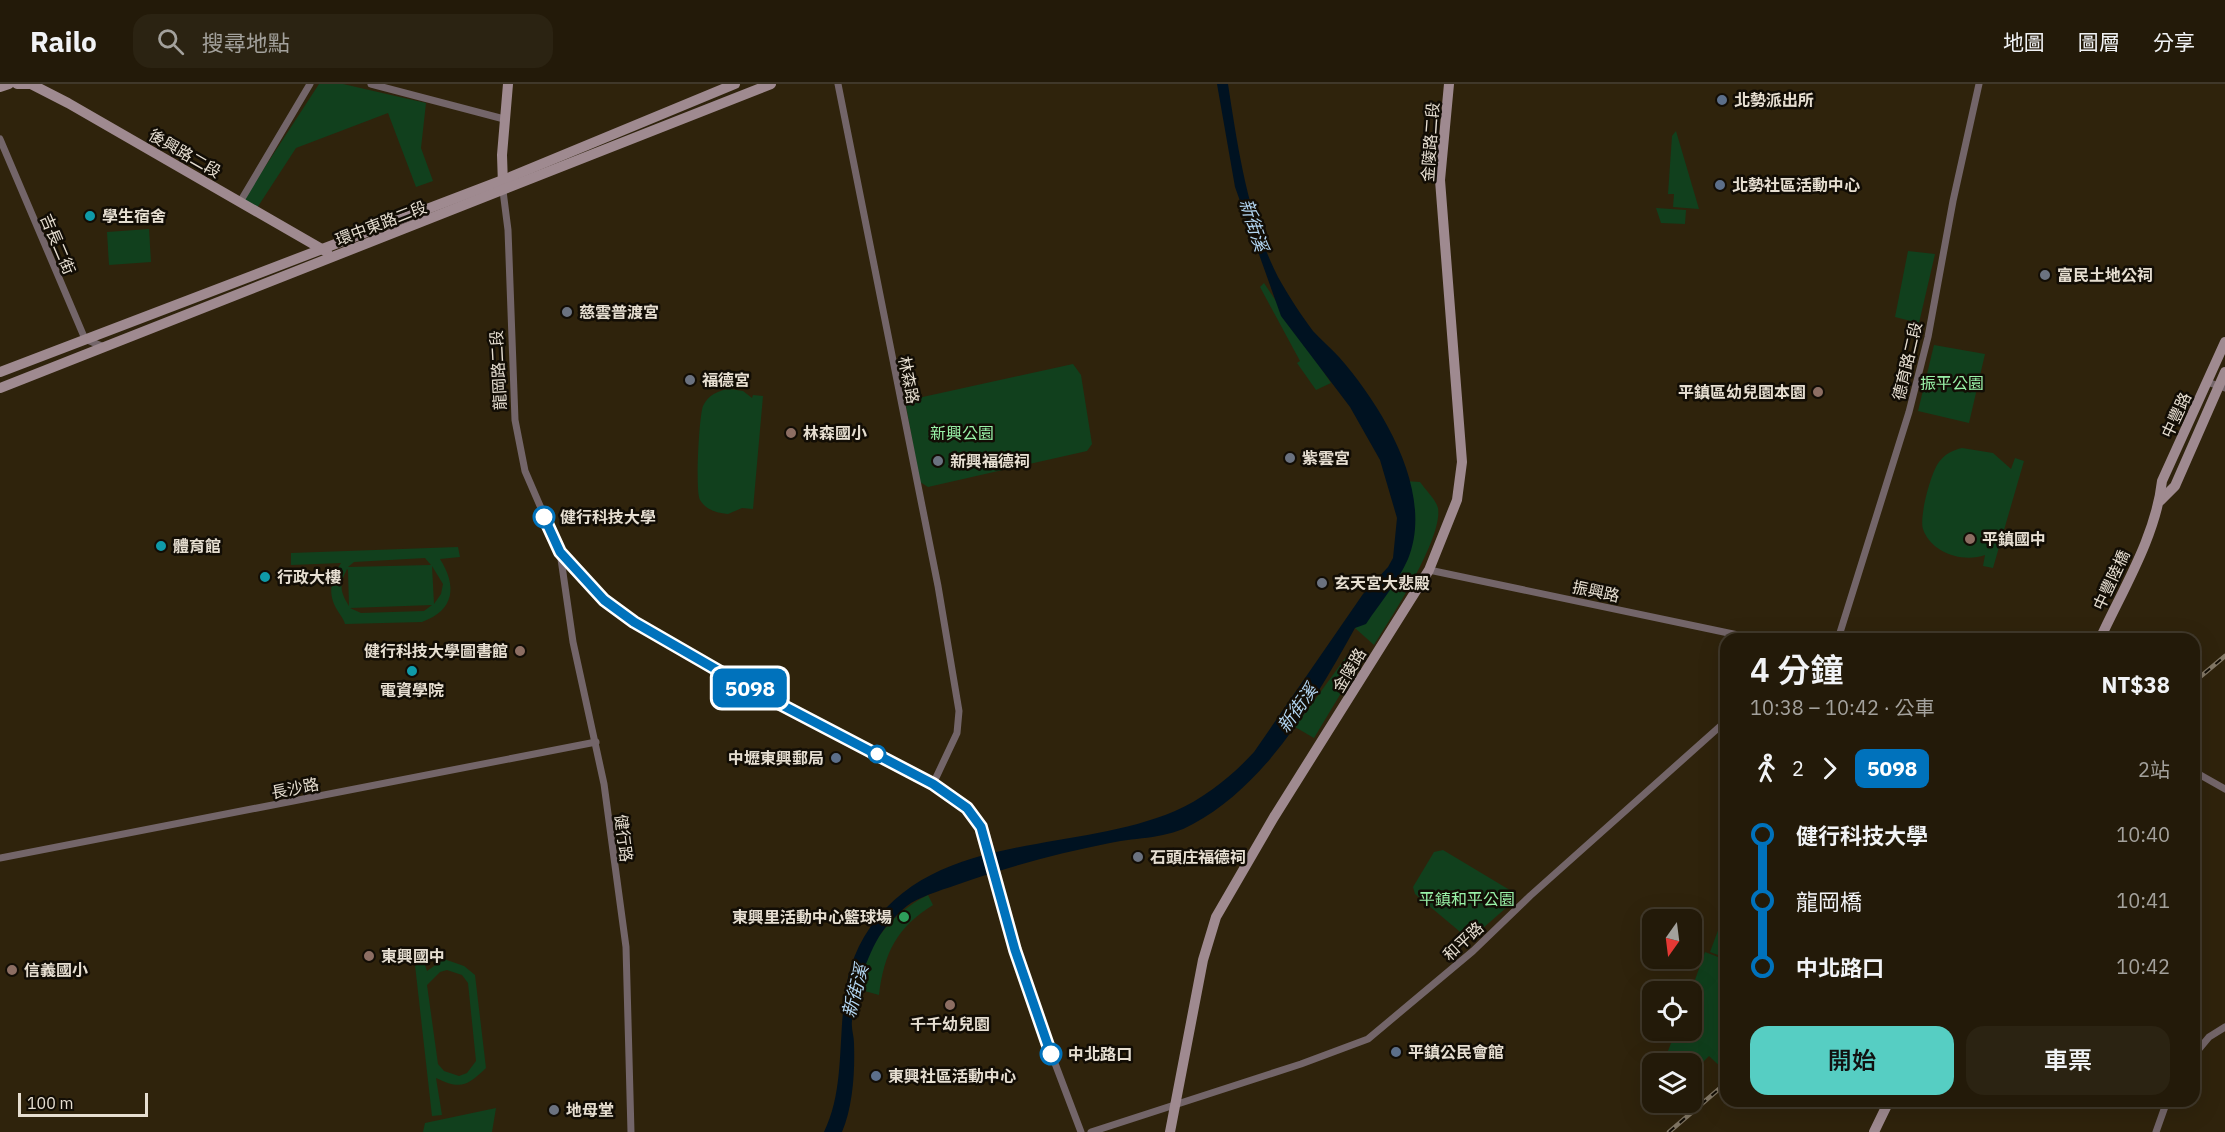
<!DOCTYPE html>
<html lang="zh-TW">
<head>
<meta charset="utf-8">
<style>
	:root { --surface:#231a09; --page:#2b2312; --text:#f1f3f6; --muted:#a3a19c; --line:#40382a; --accent:#56cec3 }
	body { margin:0; font-family:"IBM Plex Sans","Noto Sans TC",sans-serif; background:var(--page); color:var(--text); height:100vh; display:flex; flex-direction:column; font-size:22px; white-space:nowrap }
	* { box-sizing:border-box; margin:0 }
	p { font-size:20px; color:var(--muted) }
	.icon { flex:none; width:33px; height:33px; fill:none; stroke:currentColor; stroke-width:2; stroke-linecap:round; stroke-linejoin:round }
	.map { position:relative; flex:1; overflow:hidden }
	.side { position:absolute; left:1720px; top:549px; width:480px; height:474px; display:flex; flex-direction:column; background:var(--surface); border-radius:18px; box-shadow:0 6px 24px #0002,0 0 0 2px var(--line) }
	.side>* { flex:none }
	.badge { padding:0 12px; border-radius:9px; font-size:21px; line-height:39px }
	.needle { width:39px; rotate:194deg }
	.fabs { position:absolute; left:1642px; top:825px; display:grid; gap:12px }
	.fabs a { display:grid; place-items:center; width:60px; height:60px; border-radius:12px; background:var(--surface); box-shadow:0 6px 24px #0002,0 0 0 2px var(--line); font-size:30px }
	.scale { position:absolute; left:18px; bottom:15px; width:130px; box-sizing:border-box; padding-left:6px; border:3px solid #e6ded1; border-top:0; font-size:16px; line-height:21px; white-space:nowrap; color:#e6ded1; -webkit-text-stroke:4px #120d05; paint-order:stroke }
	.map>.badge { position:absolute; translate:-50% -50%; box-shadow:0 0 0 3px #fff }
	.legs { display:flex; align-items:center; gap:9px; height:66px; padding:0 30px; font-size:20px }
	.legs p { margin-inline-start:auto }
	.overview { display:flex; align-items:center; justify-content:space-between; height:102px; padding:0 30px }
	h1 { font-size:33px; font-weight:600; line-height:45px }
	.cta { display:flex; gap:12px; margin-top:auto; padding:12px 30px }
	.cta a { flex:1; height:69px; border-radius:18px; background:var(--accent); color:#111; font-size:24px; font-weight:600; line-height:69px; text-align:center }
	.cta a+a { background:var(--page); color:var(--text) }
	ul { padding:0 30px; list-style:none }
	li { display:flex; align-items:center; gap:21px; height:66px; font-size:22px }
	li i { display:grid; place-items:center; width:9px; height:100%; margin:0 8px; background:currentColor }
	li i::after { content:''; width:15px; height:15px; margin:-8px; border:4px solid; border-radius:50%; background:var(--surface) }
	li p { margin-inline-start:auto }
	li:first-child i { background:linear-gradient(#0000 50%,currentColor 0) }
	li:last-child i { background:linear-gradient(currentColor 50%,#0000 0) }
	header { display:flex; align-items:center; gap:36px; box-sizing:border-box; height:84px; padding:0 30px; background:var(--surface); border-bottom:2px solid var(--line) }
	header strong { font-size:28px }
	nav { display:flex; gap:33px; margin-inline-start:auto; font-size:21px }
	.search { width:420px; height:54px; background:var(--page); display:flex; align-items:center; gap:15px; box-sizing:border-box; padding:0 21px; border-radius:18px; color:var(--muted); font-size:22px }
	.map>svg:first-child { display:block }
</style>
</head>
<body>
<header>
<strong>Railo</strong>
<div class="search"><svg class="icon" aria-label="search" viewBox="0 0 24 24"><circle cx="10" cy="10" r="6"/><path d="M15 15l6 6"/></svg>搜尋地點</div>
<nav><a>地圖</a><a>圖層</a><a>分享</a></nav>
</header>
<div class="map">
<svg width="2225" height="1048" viewBox="0 0 2225 1048">
	<rect width="100%" height="100%" fill="#2f230c"/>
	<!-- green -->
	<g fill="#11401d" fill-rule="evenodd">
		<path d="M319 0H343L426 19 421 64 433 97 416 103 388 29 296 64 257 124 244 115Z"/>
		<path d="M1676 47 1699 125 1673 123 1674 110H1668L1672 52Z"/>
		<path d="M1656 124 1686 126 1685 140 1661 139Z"/>
		<path d="M149 145 151 178 109 181 107 148Z"/>
		<path d="M1908 167 1935 170 1919 239 1895 233Z"/>
		<path d="M1264 199 1331 299 1316 306 1297 279 1300 277 1260 203Z"/>
		<path d="M1934 261 1985 270 1969 339 1918 327Z"/>
		<path d="M1073 280 1081 291 1092 360 1087 367 928 403 920 398 906 322 909 316Z"/>
		<path d="M730 305 743 307 752 314 753 311 763 312 753 425 742 424 728 430C717 429 706 426 700 416 695 408 699 332 703 322 708 311 719 306 730 305Z"/>
		<path d="M1962 364 1993 369 2011 385 2015 374 2024 377 1993 484 1983 482 1985 471C1963 479 1931 469 1923 445 1919 433 1931 388 1939 378 1945 370 1953 366 1962 364Z"/>
		<path d="M1404 397 1420 398C1425 405 1436 416 1438 424 1443 454 1391 534 1374 561L1355 544 1394 492Z"/>
		<path d="M458 463 460 473 440 475C457 502 455 526 422 538L345 540C343 533 339 530 336 524 327 507 332 493 341 479L291 481V469ZM425 474 431 481 348 483 354 478ZM432 482 443 500 441 510 434 520ZM347 485 348 486 349 522C340 507 339 501 347 485ZM432 521 424 527 361 529 350 524Z"/>
		<path d="M1354 562 1365 569 1314 654 1295 643Z"/>
		<path d="M1443 766 1513 808 1516 815 1473 853 1465 852 1415 810 1413 803 1434 768Z"/>
		<path d="M928 811 933 821C897 843 884 869 879 911L854 904C864 865 891 829 928 811Z"/>
		<path d="M1726 825V874L1710 868Z"/>
		<path d="M1705 868 1726 876V988L1709 972 1692 989V980L1663 979 1676 947 1692 946 1691 907Z"/>
		<path d="M444 875 464 882 475 891 486 984C467 1002 461 1006 436 994L442 1031 432 1032 415 881 424 878 427 887ZM447 886 462 891 468 899 476 977 467 989 459 992 444 987 438 980 427 901 440 888Z"/>
		<path d="M496 1024 492 1048H423L425 1039Z"/>
	</g>
	<!-- water -->
	<path fill="#001221" d="M1217 0H1228C1238 65 1248 134 1278 193 1288 211 1301 231 1313 247 1321 256 1331 264 1339 273 1382 322 1435 408 1408 475 1398 498 1380 519 1366 540L1355 544C1315 616 1267 700 1193 740 1167 755 1139 753 1110 759 1060 769 1010 782 962 799 945 805 927 810 911 819 902 825 892 836 885 844 869 864 853 912 852 937 851 945 854 952 854 959 855 988 853 1022 842 1048H824C853 989 828 913 864 853 929 745 1072 771 1175 727 1205 714 1232 692 1254 668L1363 510 1388 483 1393 474 1397 434 1380 376 1350 323 1281 232 1235 103Z"/>
	<g fill="none" stroke-linecap="round" stroke-linejoin="round">
		<!-- street -->
		<g stroke="#736569" stroke-width="7">
			<path d="M371 0 504 35"/>
			<path d="M838 0 938 502 959 627 957 649 933 700"/>
			<path d="M0 55 85 255 104 263"/>
			<path d="M503 107 508 146 515 336 525 387 560 468 573 558 604 700 626 863 631 1048"/>
			<path d="M240 118 310 0"/>
			<path d="M2207 298 2225 304"/>
			<path d="M560 468 604 516 655 553 933 700 967 724 981 743 1031 916 1081 1048"/>
			<path d="M1429 486 1757 555"/>
			<path d="M1838 555 1909 328 1928 253 1953 117 1979 0"/>
			<path d="M2195 688 2225 705"/>
			<path d="M0 774 596 658"/>
			<path d="M2194 971 2209 953 2225 943"/>
			<path d="M1091 1048 1301 980 1368 955 1473 867 1530 812 1726 637"/>
			<path d="M2156 1048 2167 1017"/>
		</g>
		<!-- secondary -->
		<g stroke="#9f8a90" stroke-width="10">
			<path d="M17 0H31L68 19 327 168"/>
			<path d="M0 3 9 0"/>
			<path d="M503 101 502 71 508 0"/>
			<path d="M0 288 503 96 735 0"/>
			<path d="M0 304 771 0"/>
			<path d="M2160 417 2175 402 2225 288"/>
			<path d="M2100 555C2123 505 2156 452 2162 397L2225 258"/>
			<path d="M2194 688H2195"/>
			<path d="M1170 1048 1203 876 1216 833 1274 733 1429 486 1457 416 1462 378 1440 96 1449 0"/>
			<path d="M1874 1048 1889 1017"/>
		</g>
		<defs>
			<g id="rail">
				<path d="M2194 598 2225 572"/>
				<path d="M1669 1048 1726 999"/>
			</g>
		</defs>
		<!-- rail casing -->
		<use href="#rail" stroke="#827765" stroke-width="4.5"/>
		<!-- rail -->
		<use href="#rail" stroke="#120d05" stroke-width="2" stroke-dasharray="7" stroke-linecap="butt"/>
	</g>
	<g fill="none" stroke-linecap="round" stroke-linejoin="round">
		<defs>
			<path id="line-1" d="M544 433 560 468 604 516 634 538 738 598 933 700 967 724 981 743 1015 866 1051 970"/>
		</defs>
		<!-- line-1 casing -->
		<use href="#line-1" stroke="#fff" stroke-width="14"/>
		<!-- line-1 -->
		<use href="#line-1" stroke="#0072bc" stroke-width="9"/>
	</g>
	<!-- markers -->
	<g fill="#5c6f8a" stroke="#120d05" stroke-width="2">
		<circle cx="1722" cy="16" r="6"/>
		<circle cx="1720" cy="101" r="6"/>
		<circle cx="836" cy="674" r="6"/>
		<circle cx="1396" cy="968" r="6"/>
		<circle cx="876" cy="992" r="6"/>
	</g>
	<g fill="#0f9aa8" stroke="#120d05" stroke-width="2">
		<circle cx="90" cy="132" r="6"/>
		<circle cx="161" cy="462" r="6"/>
		<circle cx="265" cy="493" r="6"/>
		<circle cx="412" cy="587" r="6"/>
	</g>
	<g fill="#6b7280" stroke="#120d05" stroke-width="2">
		<circle cx="2045" cy="191" r="6"/>
		<circle cx="567" cy="228" r="6"/>
		<circle cx="690" cy="296" r="6"/>
		<circle cx="1290" cy="374" r="6"/>
		<circle cx="938" cy="377" r="6"/>
		<circle cx="1322" cy="499" r="6"/>
		<circle cx="1138" cy="773" r="6"/>
		<circle cx="554" cy="1026" r="6"/>
	</g>
	<g fill="#8d6e63" stroke="#120d05" stroke-width="2">
		<circle cx="1818" cy="308" r="6"/>
		<circle cx="791" cy="349" r="6"/>
		<circle cx="1970" cy="455" r="6"/>
		<circle cx="520" cy="567" r="6"/>
		<circle cx="369" cy="872" r="6"/>
		<circle cx="12" cy="886" r="6"/>
		<circle cx="950" cy="921" r="6"/>
	</g>
	<g fill="#fff" stroke="#0072bc" stroke-width="3">
		<circle cx="544" cy="433" r="10"/>
		<circle cx="877" cy="670" r="8"/>
		<circle cx="1051" cy="970" r="10"/>
	</g>
	<circle fill="#2e9e5b" stroke="#120d05" stroke-width="2" cx="904" cy="833" r="6"/>
	<g text-anchor="middle" dominant-baseline="central" stroke-width="5" stroke-linejoin="round" paint-order="stroke">
		<!-- poi labels -->
		<g font-size="16" font-weight="bold" fill="#e6ded1" stroke="#120d05" text-anchor="start">
			<text x="1734" y="16">北勢派出所</text>
			<text x="1732" y="101">北勢社區活動中心</text>
			<text x="102" y="132">學生宿舍</text>
			<text x="2057" y="191">富民土地公祠</text>
			<text x="579" y="228">慈雲普渡宮</text>
			<text x="702" y="296">福德宮</text>
			<text x="1806" y="308" text-anchor="end">平鎮區幼兒園本園</text>
			<text x="803" y="349">林森國小</text>
			<text x="1302" y="374">紫雲宮</text>
			<text x="950" y="377">新興福德祠</text>
			<text x="1982" y="455">平鎮國中</text>
			<text x="173" y="462">體育館</text>
			<text x="277" y="493">行政大樓</text>
			<text x="1334" y="499">玄天宮大悲殿</text>
			<text x="508" y="567" text-anchor="end">健行科技大學圖書館</text>
			<text x="412" y="606" text-anchor="middle">電資學院</text>
			<text x="824" y="674" text-anchor="end">中壢東興郵局</text>
			<text x="1150" y="773">石頭庄福德祠</text>
			<text x="892" y="833" text-anchor="end">東興里活動中心籃球場</text>
			<text x="381" y="872">東興國中</text>
			<text x="24" y="886">信義國小</text>
			<text x="950" y="940" text-anchor="middle">千千幼兒園</text>
			<text x="1408" y="968">平鎮公民會館</text>
			<text x="888" y="992">東興社區活動中心</text>
			<text x="566" y="1026">地母堂</text>
		</g>
		<!-- street labels -->
		<g font-size="16" fill="#e6ded1" stroke="#120d05">
			<text transform="translate(1430 58) rotate(-86)">金陵路二段</text>
			<text transform="translate(185 69) rotate(30)">後興路二段</text>
			<text transform="translate(381 139) rotate(-21)">環中東路二段</text>
			<text transform="translate(58 160) rotate(67)">吉長二街</text>
			<text transform="translate(1907 277) rotate(-77)">德育路二段</text>
			<text transform="translate(498 286) rotate(-93)">龍岡路二段</text>
			<text transform="translate(909 296) rotate(79)">林森路</text>
			<text transform="translate(2176 331) rotate(-65)">中豐路</text>
			<text transform="translate(2111 496) rotate(-65)">中豐陸橋</text>
			<text transform="translate(1596 507) rotate(12)">振興路</text>
			<text transform="translate(1349 586) rotate(-59)">金陵路</text>
			<text transform="translate(295 704) rotate(-11)">長沙路</text>
			<text transform="translate(624 754) rotate(83)">健行路</text>
			<text transform="translate(1463 857) rotate(-43)">和平路</text>
		</g>
		<!-- park labels -->
		<g font-size="16" fill="#99f3a8" stroke="#120d05">
			<text x="1952" y="299">振平公園</text>
			<text x="962" y="349">新興公園</text>
			<text x="1467" y="815">平鎮和平公園</text>
		</g>
		<!-- stop labels -->
		<g font-size="16" font-weight="bold" fill="#e6ded1" stroke="#120d05" text-anchor="start">
			<text x="560" y="433">健行科技大學</text>
			<text x="1068" y="970">中北路口</text>
		</g>
		<!-- water labels -->
		<g font-size="18" font-style="italic" fill="#b3d6f2" stroke="#120d05">
			<text transform="translate(1254 141) rotate(72)">新街溪</text>
			<text transform="translate(1297 624) rotate(-54)">新街溪</text>
			<text transform="translate(855 907) rotate(-75)">新街溪</text>
		</g>
	</g>
</svg>
<div class="fabs">
<a><svg class="needle" viewBox="-14 -14 28 28"><path d="M0-13l5 13h-10z" fill="#e53935"/><path d="M0 13l5-13h-10z" fill="#a3a19c"/></svg></a>
<a><svg class="icon" aria-label="locate" viewBox="0 0 24 24"><circle cx="12" cy="12" r="6"/><path d="M12 2v4M12 18v4M2 12h4M18 12h4"/></svg></a>
<a><svg class="icon" aria-label="layers" viewBox="0 0 24 24"><path d="M12 4l9 5-9 5-9-5zM3 14l9 5 9-5"/></svg></a>
</div>
<div class="scale">100 m</div>
<b class="badge" style="left:750px;top:604px;background:#0072bc;color:#fff">5098</b>
<section class="side">
<div class="overview"><div><h1>4 分鐘</h1><p>10:38 – 10:42 · 公車</p></div><b>NT$38</b></div>
<div class="legs"><svg class="icon" aria-label="walk" viewBox="0 0 24 24"><circle cx="13" cy="4" r="2"/><path d="M13 8l-2 6 4 7M11 14l-3 7M7 12l3-4h3l4 4"/></svg>2<svg class="icon" aria-label="forward" viewBox="0 0 24 24"><path d="M9 5l7 7-7 7"/></svg><b class="badge" style="background:#0072bc;color:#fff">5098</b><p>2站</p></div>
<ul>
<li><i style="color:#0072bc"></i><b>健行科技大學</b><p>10:40</p></li>
<li><i style="color:#0072bc"></i><span>龍岡橋</span><p>10:41</p></li>
<li><i style="color:#0072bc"></i><b>中北路口</b><p>10:42</p></li>
</ul>
<div class="cta"><a>開始</a><a>車票</a></div>
</section>
</div>
</body>
</html>
